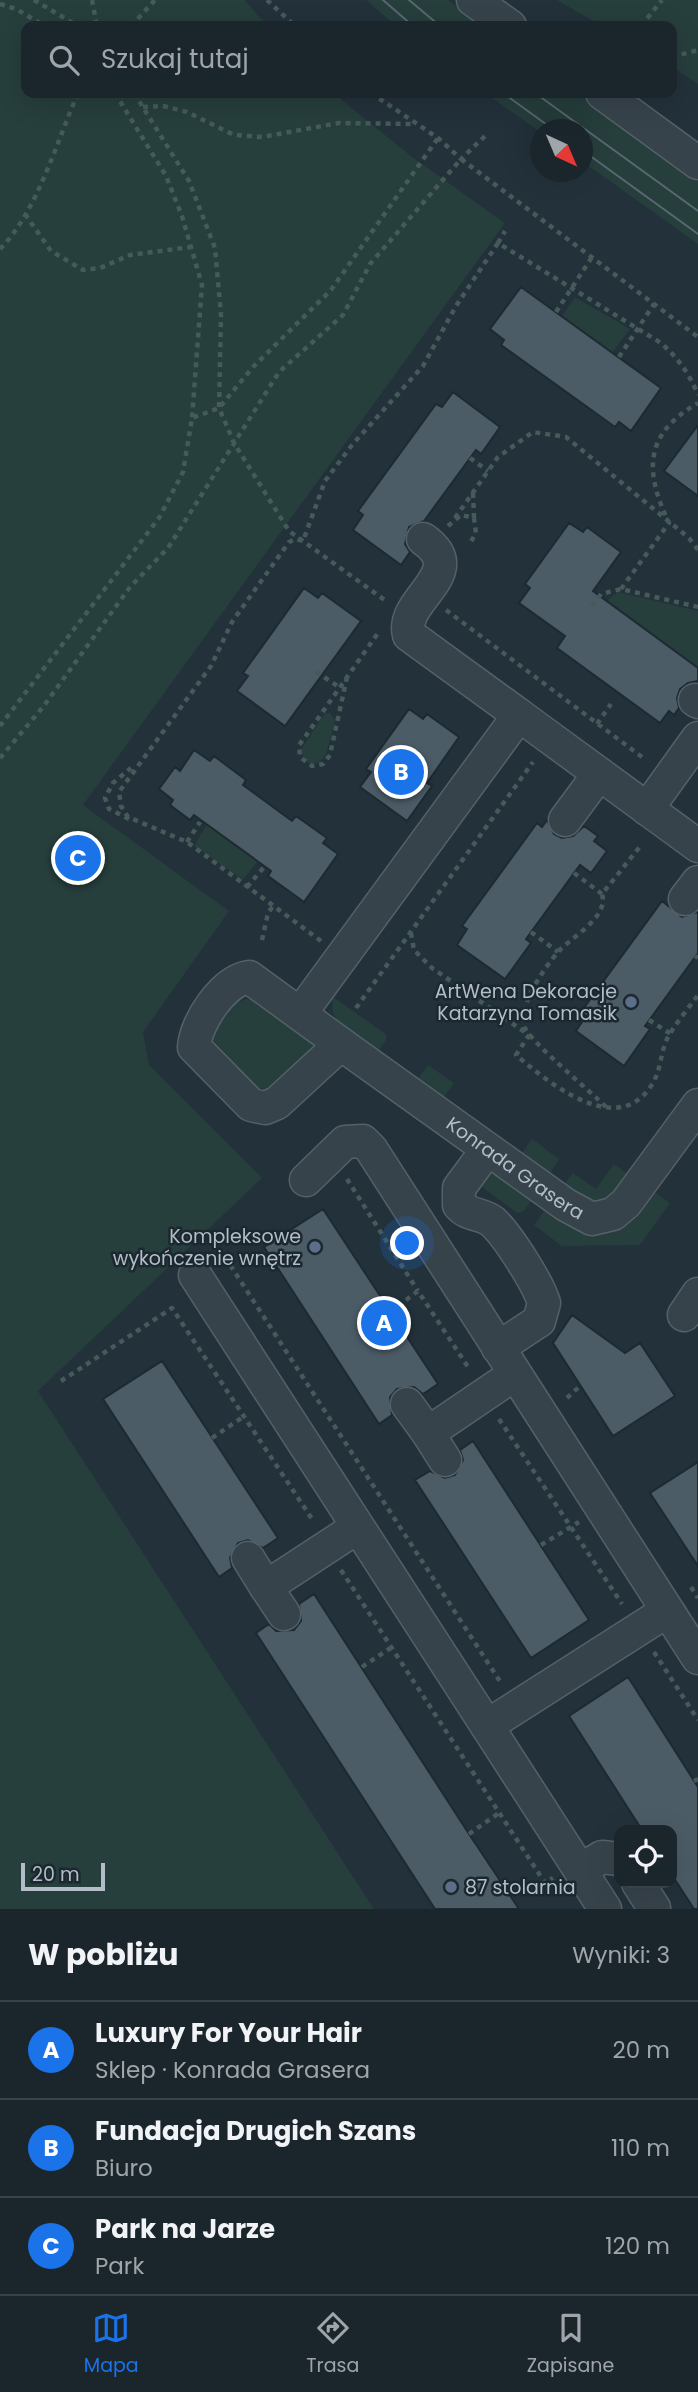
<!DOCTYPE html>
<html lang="pl">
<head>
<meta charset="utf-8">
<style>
	body { margin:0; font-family:Poppins,sans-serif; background:#232d34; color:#f1f3f6 }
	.controls { position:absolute; right:21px; bottom:21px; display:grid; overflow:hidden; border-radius:14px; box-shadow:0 7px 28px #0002 }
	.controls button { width:63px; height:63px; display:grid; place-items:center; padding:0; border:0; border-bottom:2px solid #384248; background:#1a252c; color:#f1f3f6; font:35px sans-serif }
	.compass { position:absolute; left:530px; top:119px; width:63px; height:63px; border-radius:50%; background:#1a252c; box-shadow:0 7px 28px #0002; rotate:136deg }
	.scale { position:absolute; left:21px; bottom:18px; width:84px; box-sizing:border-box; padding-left:7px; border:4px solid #b2bec7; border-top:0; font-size:19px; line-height:24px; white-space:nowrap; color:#b2bec7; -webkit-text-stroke:5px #1c2830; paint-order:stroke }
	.you { position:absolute; left:408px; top:1244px; width:24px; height:24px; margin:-18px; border:5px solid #fff; border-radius:50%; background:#1a73e8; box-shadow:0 0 0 10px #1a73e833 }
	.badge { display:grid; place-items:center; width:46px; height:46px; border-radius:50%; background:#1a73e8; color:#fff; font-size:23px; font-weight:700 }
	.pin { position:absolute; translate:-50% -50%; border:4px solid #fff; box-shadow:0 2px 7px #0006 }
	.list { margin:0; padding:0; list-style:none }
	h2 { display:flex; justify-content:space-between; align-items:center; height:91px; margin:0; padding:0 28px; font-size:30px }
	h2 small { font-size:23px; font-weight:400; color:#9fa5a9 }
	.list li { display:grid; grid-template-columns:46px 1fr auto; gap:21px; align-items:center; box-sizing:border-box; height:98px; padding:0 28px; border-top:2px solid #384248 }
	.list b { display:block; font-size:26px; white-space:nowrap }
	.list p { margin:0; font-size:23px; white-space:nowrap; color:#9fa5a9 }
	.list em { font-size:23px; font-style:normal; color:#9fa5a9 }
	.icon { flex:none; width:38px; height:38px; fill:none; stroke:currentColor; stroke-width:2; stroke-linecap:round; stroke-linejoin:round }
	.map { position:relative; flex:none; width:698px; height:1909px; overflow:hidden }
	.search { position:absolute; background:#1a252c; box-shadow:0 7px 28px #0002; left:21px; right:21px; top:21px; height:77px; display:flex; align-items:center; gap:18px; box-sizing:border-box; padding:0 24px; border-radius:14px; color:#9fa5a9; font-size:26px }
	.sheet { height:385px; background:#1a252c }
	nav { display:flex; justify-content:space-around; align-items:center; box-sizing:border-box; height:98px; border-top:2px solid #384248; background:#1a252c; font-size:19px; color:#9fa5a9 }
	nav a { display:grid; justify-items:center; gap:4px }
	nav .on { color:#1a73e8 }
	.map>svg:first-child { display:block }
</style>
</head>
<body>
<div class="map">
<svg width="698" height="1909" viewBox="0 0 698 1909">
	<rect width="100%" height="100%" fill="#23313b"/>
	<path fill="#263e3c" d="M0 0H245L267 26H26V93H333L411 156 505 223 83 805 229 911 143 1032 149 1065 262 1178 38 1391 374 1909H0Z
		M366 0H448L484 26H396Z
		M557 0H698V84L672 67V26H602Z
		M485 93H577L698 181V244L583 162 582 130H540V132Z
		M575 297 630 329 612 353 562 316Z
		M618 592 698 611V668L607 600Z
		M325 713H330L335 721 326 755 319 763H308L300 751Z
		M207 824 258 861 243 880 194 846Z
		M333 997 386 1034V1040L377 1053C358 1038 326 1024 333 997Z
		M247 999 258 1000 314 1043V1050C258 1104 265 1101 212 1045 211 1025 227 1003 247 999Z
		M428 1065 454 1083 442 1100 416 1082Z
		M532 1139 559 1159 548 1177 519 1157Z
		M614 1164 631 1176 617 1195 600 1206 562 1187 573 1173 596 1189Z
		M498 1174 533 1198 523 1212 517 1213 475 1182 486 1175Z
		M653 1191 670 1203 640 1245 562 1246 534 1225 546 1209 569 1226 585 1232Z"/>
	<path fill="#4c5c67" stroke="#1e2a32" stroke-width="2" d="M521 287 661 388 631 431 619 422 615 427 501 345 504 340 490 329Z
		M453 392 500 427 481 454 476 450 424 521 409 527 405 544 410 552 401 565 353 530 363 515 358 511 436 404 442 407Z
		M698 425V496L664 471Z
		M569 523 583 532 587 527 621 552 593 591 698 668V681L688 683 680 689 677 698 679 708 674 715 669 711 660 723 557 648 565 636 519 603 530 588 525 584Z
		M304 588 318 598 322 593 361 621 285 726 237 691 248 676 243 673Z
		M409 709 423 719 427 714 459 737 427 783 432 786 407 821 360 787 371 772 366 769Z
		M194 750 210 761 214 756 246 780 243 785 292 821 296 816 327 838 323 843 338 854 304 902 268 876 271 871 194 815 190 820 170 805 173 800 159 789 175 767 180 771Z
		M547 820 554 834 562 838 573 836 584 826 598 836 594 841 607 851 591 873 580 865 526 939 531 943 505 979 457 945 467 929 462 926 537 823 542 827Z
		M662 901 682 917 698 912V953L645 1026 650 1029 624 1066 576 1031 586 1016 581 1012Z
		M323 1209 438 1384 423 1394 414 1387 397 1389 390 1397 392 1415 379 1424 264 1247Z
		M572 1315 625 1353 640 1343 675 1396 613 1436 553 1343Z
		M162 1361 278 1538 263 1548 248 1540 238 1543 230 1558 232 1568 219 1577 103 1399Z
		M473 1441 589 1620 531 1658 415 1480 430 1471 445 1478 455 1475 463 1460 460 1450Z
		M698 1462V1566L650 1493Z
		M314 1594 469 1834 519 1909H435L256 1633 269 1624 276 1631 294 1630 301 1621 299 1604Z
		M628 1677 698 1787V1909H694L672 1875V1830H642L569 1716Z"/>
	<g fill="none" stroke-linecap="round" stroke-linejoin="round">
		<g stroke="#556169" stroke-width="35">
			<g id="minor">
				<path d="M473 0 510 26"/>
				<path d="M602 93 698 163"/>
				<path d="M423 539C472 573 399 599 409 635L519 715"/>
				<path d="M695 700 698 702"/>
				<path d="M647 809 698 738"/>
				<path d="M565 820 599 774"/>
				<path d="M685 899 698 882"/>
				<path d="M249 977 341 1044 277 1103 265 1108 251 1105 194 1047C196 1022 223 981 249 977Z"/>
				<path d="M300 1014 519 715 698 846"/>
				<path id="s1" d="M341 1044 566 1205 592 1219 613 1214 626 1203 698 1105"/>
				<path d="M487 1150 459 1188V1205C468 1216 482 1213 493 1222 508 1236 538 1283 544 1303L539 1321 498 1348"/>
				<path d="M306 1180 345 1142 363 1141 371 1149 698 1658"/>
				<path d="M195 1275 487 1726 667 1611"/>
				<path d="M684 1315 698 1294"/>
				<path d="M407 1404 428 1433"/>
				<path d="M445 1460 428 1433 515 1374"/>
				<path d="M248 1558 266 1587"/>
				<path d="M284 1614 266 1587 356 1528"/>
				<path d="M487 1726 605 1909"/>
				<path d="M581 1870 602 1857 619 1859"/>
				<path d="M638 1883 654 1908"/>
			</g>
		</g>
		<path stroke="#455a59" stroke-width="4.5" stroke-dasharray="5 5" stroke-linecap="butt" d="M34 0 78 26
			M92 0 97 26
			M267 0 295 26
			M0 4 16 9 45 26
			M131 26 155 0
			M641 26 662 0
			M672 57 698 50
			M115 93 166 176 182 216 202 285 192 418
			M134 93 189 181 215 248 221 315 219 408 234 443 289 531 386 601
			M371 93 438 138 461 159 486 135
			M143 107 163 106 187 112 234 135 262 137 339 123 414 124
			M25 214 51 251 83 270 100 268 130 255 191 247
			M498 243 505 231
			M0 249C37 212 57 141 78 93
			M556 312 592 257
			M619 357 654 304
			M470 458 488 471
			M473 493 474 518
			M455 518 498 457 533 432 566 437 689 538 698 550
			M448 526 461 515 474 518 476 533 469 545
			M621 589 669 523C644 471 644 434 698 403
			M592 606 601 594 621 589 698 607
			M446 610 646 760
			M316 672 339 687
			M347 677 330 755 323 764 312 766 300 757 299 745 305 737 378 633
			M597 724 611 704
			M0 726 159 518 183 472 192 418 219 408 253 367 331 290 438 138
			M0 758 43 707 130 587 168 548 279 372 343 315 370 264 461 159 698 337
			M129 819 109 809 105 798 113 783 131 768
			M187 842 200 822
			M574 873 602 894
			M247 887 265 866
			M531 932 558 952
			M411 933 414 950 432 968 529 1035 516 1055C548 1082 616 1139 651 1086 661 1072 660 1054 667 1039 675 1024 688 1009 698 995
			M262 940 268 913 273 906
			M321 941 187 842 128 817 121 806 119 792 211 666 232 622 289 542 296 539 303 541 325 481 352 445 423 366 456 306 498 243 661 343C678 358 689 373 698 395
			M695 956 698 958
			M356 1008 533 762
			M649 1020 671 1034
			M606 1107C589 1090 533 1044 525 1028 516 1008 545 967 558 952 571 937 609 918 602 894L642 844
			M347 1179 418 1291
			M225 1257 501 1683
			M390 1312 418 1291 468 1367
			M61 1381 172 1308 312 1519
			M567 1398 580 1386
			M499 1419 622 1604
			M212 1438 243 1417
			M541 1545 579 1522
			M341 1570 545 1883 553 1878
			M691 1587 698 1598
			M654 1652 698 1720
			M362 1667 392 1647
			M694 1781 698 1779
			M469 1834 499 1813"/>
		<use href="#minor" stroke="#37434b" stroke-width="32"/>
		<path stroke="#596772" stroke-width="2" d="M383 0 413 26
			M409 0 440 26
			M503 93 554 130
			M535 93 698 211
			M582 150 698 234"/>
	</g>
	<g fill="#5c6f8a" stroke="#1c2830" stroke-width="2.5">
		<circle cx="631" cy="1002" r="7"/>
		<circle cx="315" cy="1247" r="7"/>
		<circle cx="451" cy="1887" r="7"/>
	</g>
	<g text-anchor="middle" stroke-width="5" stroke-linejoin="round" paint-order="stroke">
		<g font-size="19" fill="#b2bec7" stroke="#1c2830" text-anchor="end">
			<text x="617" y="998">ArtWena Dekoracje<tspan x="617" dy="22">Katarzyna Tomasik</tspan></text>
			<text x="301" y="1243">Kompleksowe<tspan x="301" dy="22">wykończenie wnętrz</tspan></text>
			<text x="465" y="1894" text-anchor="start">87 stolarnia</text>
		</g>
		<g font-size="19" fill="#b2bec7" stroke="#1c2830">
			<text dy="7" stroke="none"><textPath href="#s1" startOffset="214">Konrada Grasera</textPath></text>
		</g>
	</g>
</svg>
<div class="controls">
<button><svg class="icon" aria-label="locate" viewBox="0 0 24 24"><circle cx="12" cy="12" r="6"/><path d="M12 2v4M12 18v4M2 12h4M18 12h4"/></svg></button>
</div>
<svg class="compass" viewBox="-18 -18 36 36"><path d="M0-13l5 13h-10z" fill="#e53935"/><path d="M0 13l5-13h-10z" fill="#9fa5a9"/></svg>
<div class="scale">20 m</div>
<div class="you"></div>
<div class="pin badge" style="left:384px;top:1323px">A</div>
<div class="pin badge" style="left:401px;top:772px">B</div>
<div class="pin badge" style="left:78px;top:858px">C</div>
<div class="search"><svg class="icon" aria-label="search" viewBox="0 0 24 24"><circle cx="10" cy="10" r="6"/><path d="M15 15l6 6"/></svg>Szukaj tutaj</div>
</div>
<section class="sheet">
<h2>W pobliżu<small>Wyniki: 3</small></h2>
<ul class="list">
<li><span class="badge">A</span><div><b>Luxury For Your Hair</b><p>Sklep · Konrada Grasera</p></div><em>20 m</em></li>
<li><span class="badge">B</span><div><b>Fundacja Drugich Szans</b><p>Biuro</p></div><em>110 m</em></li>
<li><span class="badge">C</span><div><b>Park na Jarze</b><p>Park</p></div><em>120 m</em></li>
</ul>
</section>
<nav>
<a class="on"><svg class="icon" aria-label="map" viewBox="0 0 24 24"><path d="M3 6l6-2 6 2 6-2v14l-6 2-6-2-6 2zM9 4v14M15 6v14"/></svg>Mapa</a>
<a><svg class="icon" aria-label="directions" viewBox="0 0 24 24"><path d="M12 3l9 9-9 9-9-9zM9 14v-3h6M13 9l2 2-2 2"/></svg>Trasa</a>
<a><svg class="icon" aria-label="saved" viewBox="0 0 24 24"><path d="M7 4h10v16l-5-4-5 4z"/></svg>Zapisane</a>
</nav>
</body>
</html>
